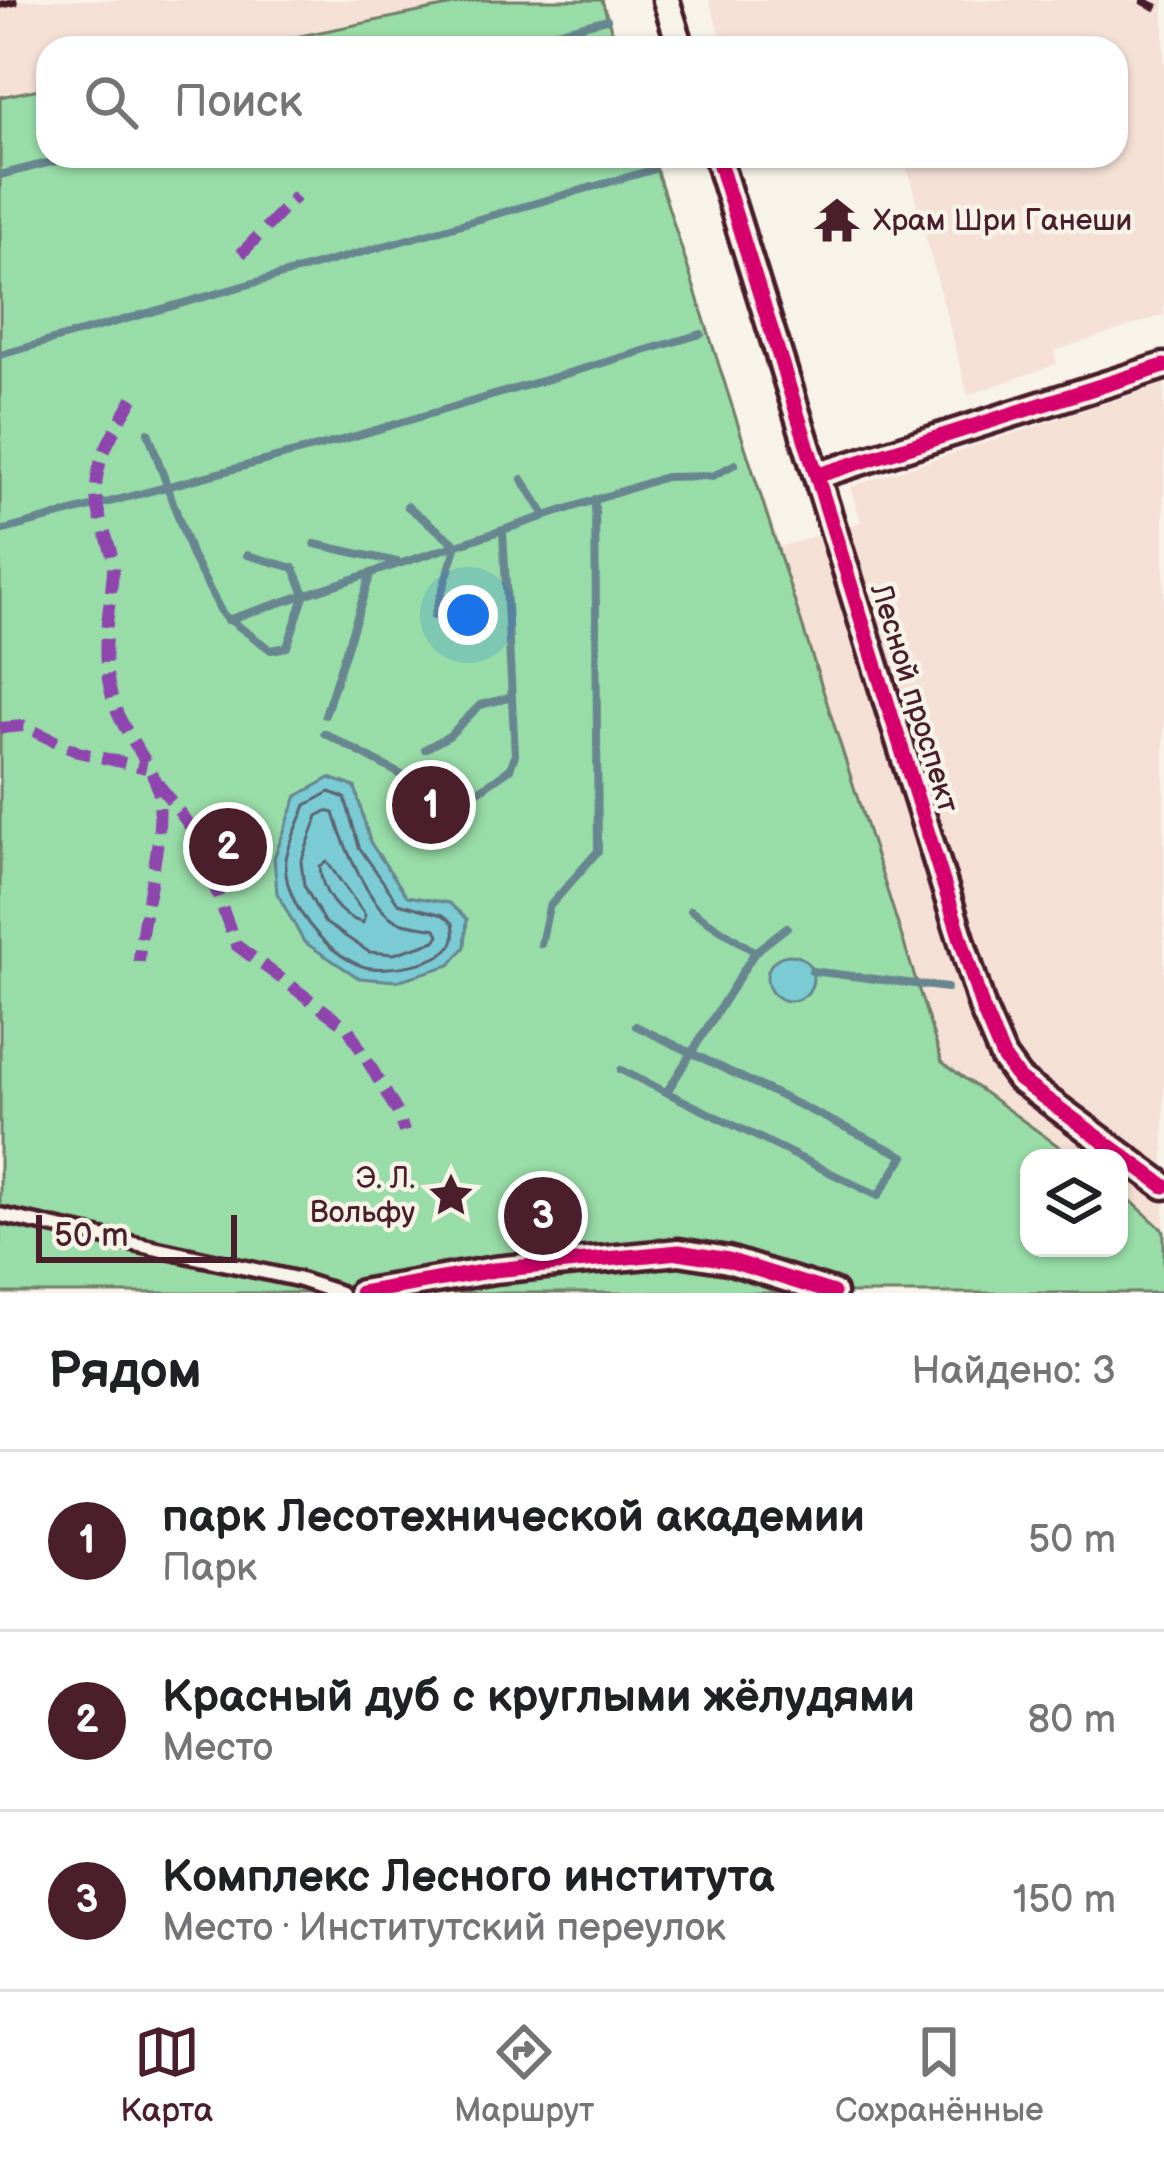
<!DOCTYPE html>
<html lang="ru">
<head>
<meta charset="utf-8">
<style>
	body { margin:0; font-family:"Balsamiq Sans",sans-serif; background:#f2f2f2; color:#202124 }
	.controls { position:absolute; right:36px; bottom:36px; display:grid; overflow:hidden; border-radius:24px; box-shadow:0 3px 9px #0004 }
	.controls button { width:108px; height:108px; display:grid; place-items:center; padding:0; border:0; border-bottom:3px solid #e0e0e0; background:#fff; color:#202124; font:60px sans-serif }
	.scale { position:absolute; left:36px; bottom:30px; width:201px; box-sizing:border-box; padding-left:12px; border:6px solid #4a1f2b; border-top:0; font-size:33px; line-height:42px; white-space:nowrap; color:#4a1f2b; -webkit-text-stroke:9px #f7f3e8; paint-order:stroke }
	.you { position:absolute; left:468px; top:615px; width:42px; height:42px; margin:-30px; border:9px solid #fff; border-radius:50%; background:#1a73e8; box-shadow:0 0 0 18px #1a73e833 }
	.badge { display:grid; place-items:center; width:78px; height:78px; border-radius:50%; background:#4a1f2b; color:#fff; font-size:39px; font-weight:700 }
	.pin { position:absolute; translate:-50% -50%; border:6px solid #fff; box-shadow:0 3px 12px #0006 }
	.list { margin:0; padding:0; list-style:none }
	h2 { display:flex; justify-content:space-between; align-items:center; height:156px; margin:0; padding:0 48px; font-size:51px }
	h2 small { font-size:39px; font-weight:400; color:#757577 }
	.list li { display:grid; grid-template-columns:78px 1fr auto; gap:36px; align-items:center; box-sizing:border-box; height:180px; padding:0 48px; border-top:3px solid #e0e0e0 }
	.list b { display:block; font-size:45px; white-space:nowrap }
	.list p { margin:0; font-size:39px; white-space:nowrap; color:#757577 }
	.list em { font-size:39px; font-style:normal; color:#757577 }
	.icon { flex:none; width:66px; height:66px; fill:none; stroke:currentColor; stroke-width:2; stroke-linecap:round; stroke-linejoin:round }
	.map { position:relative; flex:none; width:1164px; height:1293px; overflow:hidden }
	.search { position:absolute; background:#fff; box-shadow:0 3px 9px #0004; left:36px; right:36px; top:36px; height:132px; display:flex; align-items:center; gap:30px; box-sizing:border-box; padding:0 42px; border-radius:36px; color:#757577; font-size:45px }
	.sheet { height:696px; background:#fff }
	nav { display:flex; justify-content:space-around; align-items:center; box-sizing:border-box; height:168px; border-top:3px solid #e0e0e0; background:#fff; font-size:33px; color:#757577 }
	nav a { display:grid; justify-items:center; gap:6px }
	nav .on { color:#4a1f2b }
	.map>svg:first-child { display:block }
</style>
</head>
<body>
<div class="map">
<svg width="1164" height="1293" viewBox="0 0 1164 1293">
	<rect width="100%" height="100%" fill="#f7f3e8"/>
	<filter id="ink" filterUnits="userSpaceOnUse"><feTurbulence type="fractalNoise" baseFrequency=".00833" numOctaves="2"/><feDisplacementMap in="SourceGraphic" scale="24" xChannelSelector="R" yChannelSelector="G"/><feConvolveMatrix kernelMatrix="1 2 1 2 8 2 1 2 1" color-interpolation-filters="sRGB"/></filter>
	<g filter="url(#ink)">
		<path fill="#f5e0d6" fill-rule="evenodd" d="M0 0H602L617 48H48V156H652L780 547 861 522 850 487 1164 384V1293H0ZM1029 1158H1119V1248H1029Z
			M709 0H1164V315L1054 351 1057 364 968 395 904 156H1116V48H724Z"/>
		<path fill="#98dca7" stroke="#717e69" stroke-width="3" d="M478 0H602L617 48H241Z
			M48 87V156H652L942 1062 1075 1158H1029V1248H1119V1190L1164 1231V1293H0V97Z"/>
		<path fill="#7acbd4" stroke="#678690" stroke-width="3" d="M330 778 355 787 370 842 407 896 449 903 467 919 465 947 450 965 397 981 359 978 304 942 277 893 274 858 297 796Z
			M767 978a23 23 0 1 1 46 0a23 23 0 1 1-46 0Z"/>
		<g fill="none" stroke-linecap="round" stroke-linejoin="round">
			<path stroke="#5d646f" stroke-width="3" d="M330 792 345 798 359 847 398 903 443 915 453 923C454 928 455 938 453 942 444 964 386 972 365 967 327 956 280 900 286 859 289 842 300 822 306 805Z
				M326 811 334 813C342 841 369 909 397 921 409 926 424 926 436 929L439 935 435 941 394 954 369 952 324 922 304 885 301 862 318 816Z
				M327 862 365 915 363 923C338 916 321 892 320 866Z"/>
			<path stroke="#678690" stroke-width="8" d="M495 48 607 19
				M0 175 75 156
				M0 355 652 170
				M148 432 192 556 223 615 271 650 287 647 305 594 294 568 247 555
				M522 479 545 515
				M407 506 457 545 434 616
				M0 531 328 444 701 334
				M315 544 397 562
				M227 620 665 477 713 476 735 464
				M325 715 370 576
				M324 733 459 806
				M425 749 449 736 480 705 512 697
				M414 836 510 769 515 755 503 531
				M691 910 755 952
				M541 944 549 907 598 851 595 499
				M812 971 947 988
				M621 1070 878 1196 904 1156 636 1026
				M668 1090 755 952 787 927"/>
			<g stroke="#4a1f2b" stroke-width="21">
				<path id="service" d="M0 1215 297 1279 340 1293"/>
			</g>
			<g stroke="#4a1f2b" stroke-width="33">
				<path id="minor" d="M666 0 681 48
					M717 156 983 1010 1003 1057 1019 1079 1164 1186
					M819 475 1164 366
					M361 1293 494 1270 679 1252 728 1260 833 1293"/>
			</g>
			<use href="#service" stroke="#f7f3e8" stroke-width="12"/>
			<use href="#minor" stroke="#f7f3e8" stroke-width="24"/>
			<path stroke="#4a1f2b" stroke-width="8" stroke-dasharray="18 9" stroke-linecap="butt" d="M1141 0 1164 11
				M0 5 24 0"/>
			<path stroke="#8e44ad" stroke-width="12" stroke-dasharray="24 12" stroke-linecap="butt" d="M241 254 296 196
				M133 398C111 437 86 471 100 517 104 533 115 555 113 571 109 623 97 653 115 707 125 736 157 769 159 797 163 854 142 906 139 962
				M0 728 23 726 78 752 146 768
				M157 782 195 833 236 945 348 1028 399 1115 404 1132"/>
			<g stroke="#f7f3e8" stroke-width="22">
				<path id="cycleway" d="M717 156 983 1010 1003 1057 1019 1079 1164 1186
					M819 475 1164 366
					M361 1293 494 1270 679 1252 728 1260 833 1293"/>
			</g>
			<use href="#cycleway" stroke="#d6006c" stroke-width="15"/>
		</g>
	</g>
	<defs>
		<g id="temple-bare" transform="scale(3.6)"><path d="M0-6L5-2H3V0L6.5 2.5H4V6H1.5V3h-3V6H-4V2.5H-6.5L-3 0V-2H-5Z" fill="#4a1f2b" stroke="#f7f3e8" stroke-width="2.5" paint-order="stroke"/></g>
		<g id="sight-bare" transform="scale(3.6)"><path d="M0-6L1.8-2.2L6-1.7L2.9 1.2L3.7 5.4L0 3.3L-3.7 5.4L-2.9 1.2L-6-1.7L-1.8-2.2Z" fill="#4a1f2b" stroke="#f7f3e8" stroke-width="2.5" paint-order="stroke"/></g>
	</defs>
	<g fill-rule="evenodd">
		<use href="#temple-bare" x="837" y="220"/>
		<use href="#sight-bare" x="451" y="1195"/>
	</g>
	<g text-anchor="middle" stroke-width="9" stroke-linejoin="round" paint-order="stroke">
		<g font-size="30" fill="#4a1f2b" stroke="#f7f3e8" text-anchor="start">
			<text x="873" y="230">Храм Шри Ганеши</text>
			<text x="415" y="1188" text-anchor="end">Э. Л.<tspan x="415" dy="34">Вольфу</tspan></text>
		</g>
		<g font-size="30" fill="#4a1f2b" stroke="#f7f3e8">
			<text transform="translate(915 698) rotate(73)" y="10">Лесной проспект</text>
		</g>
	</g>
</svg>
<div class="controls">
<button><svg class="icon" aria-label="layers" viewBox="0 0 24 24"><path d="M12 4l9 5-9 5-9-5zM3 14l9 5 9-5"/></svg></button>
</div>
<div class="scale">50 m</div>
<div class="you"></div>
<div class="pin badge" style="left:431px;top:805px">1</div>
<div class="pin badge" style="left:228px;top:847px">2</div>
<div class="pin badge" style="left:543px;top:1216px">3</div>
<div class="search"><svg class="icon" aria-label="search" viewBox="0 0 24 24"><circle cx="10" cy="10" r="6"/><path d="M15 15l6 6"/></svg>Поиск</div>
</div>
<section class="sheet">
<h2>Рядом<small>Найдено: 3</small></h2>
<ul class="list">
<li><span class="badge">1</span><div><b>парк Лесотехнической академии</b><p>Парк</p></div><em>50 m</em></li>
<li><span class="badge">2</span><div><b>Красный дуб с круглыми жёлудями</b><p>Место</p></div><em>80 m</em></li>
<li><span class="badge">3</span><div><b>Комплекс Лесного института</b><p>Место · Институтский переулок</p></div><em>150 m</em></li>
</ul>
</section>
<nav>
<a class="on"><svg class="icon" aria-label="map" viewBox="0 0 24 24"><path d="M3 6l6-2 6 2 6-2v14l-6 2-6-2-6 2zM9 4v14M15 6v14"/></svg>Карта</a>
<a><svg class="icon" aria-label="directions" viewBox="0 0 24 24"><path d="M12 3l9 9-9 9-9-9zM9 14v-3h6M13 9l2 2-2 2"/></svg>Маршрут</a>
<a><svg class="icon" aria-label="saved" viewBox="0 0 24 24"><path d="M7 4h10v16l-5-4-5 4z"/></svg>Сохранённые</a>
</nav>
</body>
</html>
